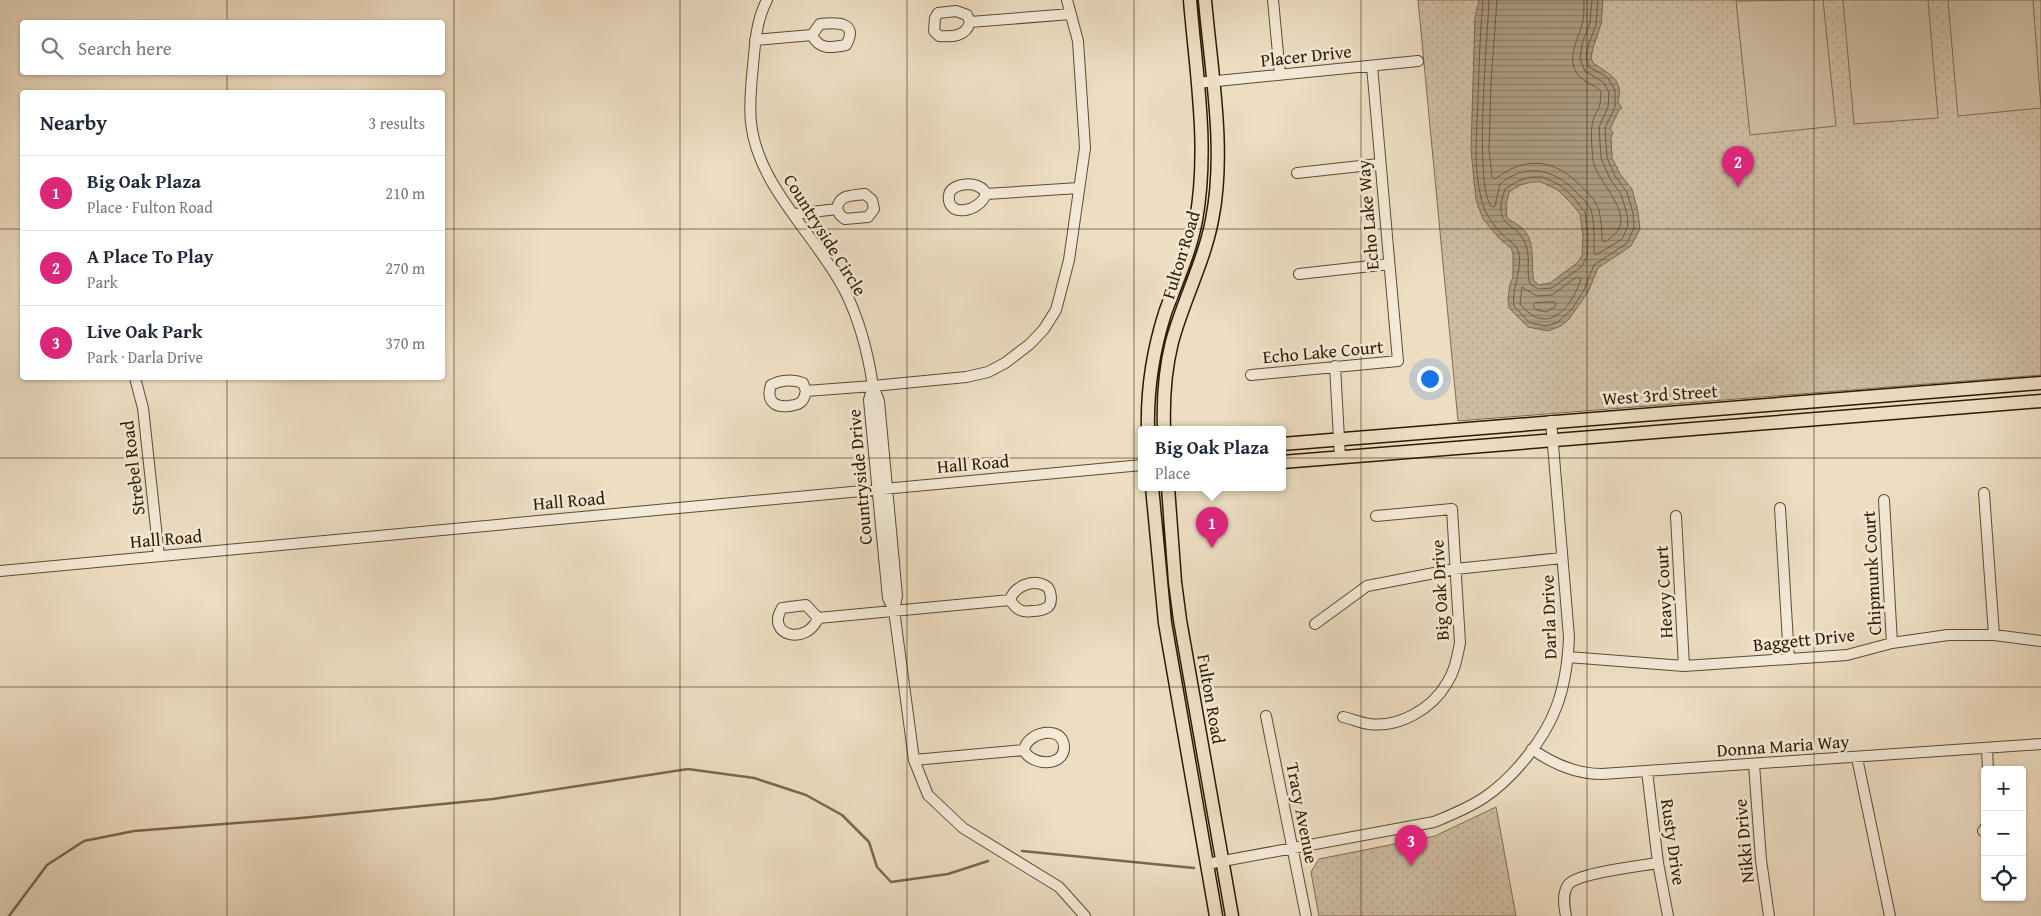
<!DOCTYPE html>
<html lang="en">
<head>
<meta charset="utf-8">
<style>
	body { margin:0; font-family:"Gentium Book Plus",serif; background:#f6f6f7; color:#1f2937 }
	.controls { position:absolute; right:15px; bottom:15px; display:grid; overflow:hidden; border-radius:5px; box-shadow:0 1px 4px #0004 }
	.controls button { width:45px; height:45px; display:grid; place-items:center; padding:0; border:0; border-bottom:1px solid #e0e1e3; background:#fff; color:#1f2937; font:25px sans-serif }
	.you { position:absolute; left:1429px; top:378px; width:18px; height:18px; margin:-12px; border:4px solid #fff; border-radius:50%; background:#1a73e8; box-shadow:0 0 0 8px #1a73e833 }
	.badge { display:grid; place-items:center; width:32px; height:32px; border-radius:50%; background:#db2777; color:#fff; font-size:16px; font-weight:700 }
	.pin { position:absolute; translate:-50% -41px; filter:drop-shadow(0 1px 2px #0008) }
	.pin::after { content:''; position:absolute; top:26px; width:18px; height:15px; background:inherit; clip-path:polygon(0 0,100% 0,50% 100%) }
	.popup { position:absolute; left:1138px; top:426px; width:148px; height:65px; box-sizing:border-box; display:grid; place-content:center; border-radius:5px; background:#fff; filter:drop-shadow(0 1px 4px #0005); font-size:16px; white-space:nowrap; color:#747a83 }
	.popup b { font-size:19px; color:#1f2937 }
	.popup::after { content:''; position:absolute; left:50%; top:100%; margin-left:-10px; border:10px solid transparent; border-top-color:#fff }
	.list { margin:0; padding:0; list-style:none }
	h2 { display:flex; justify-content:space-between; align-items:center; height:65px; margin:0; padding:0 20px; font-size:21px }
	h2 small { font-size:16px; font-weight:400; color:#747a83 }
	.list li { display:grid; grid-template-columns:32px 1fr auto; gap:15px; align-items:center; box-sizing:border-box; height:75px; padding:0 20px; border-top:1px solid #e0e1e3 }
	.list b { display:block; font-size:19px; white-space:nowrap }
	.list p { margin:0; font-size:16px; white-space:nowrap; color:#747a83 }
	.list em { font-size:16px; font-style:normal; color:#747a83 }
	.icon { flex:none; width:28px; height:28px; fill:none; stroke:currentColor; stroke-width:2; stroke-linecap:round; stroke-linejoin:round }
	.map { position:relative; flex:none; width:2041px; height:916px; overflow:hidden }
	.search { position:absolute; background:#fff; box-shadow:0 1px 4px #0004; left:20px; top:20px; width:425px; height:55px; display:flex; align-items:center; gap:12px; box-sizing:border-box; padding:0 18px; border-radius:5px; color:#747a83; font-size:19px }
	.panel { position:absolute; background:#fff; box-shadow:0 1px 4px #0004; left:20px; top:90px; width:425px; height:290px; border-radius:5px }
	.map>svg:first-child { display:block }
</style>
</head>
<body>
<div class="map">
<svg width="2041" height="916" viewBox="0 0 2041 916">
	<defs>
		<pattern id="park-dots" width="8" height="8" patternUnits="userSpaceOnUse" patternTransform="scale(1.25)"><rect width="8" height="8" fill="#cdbca1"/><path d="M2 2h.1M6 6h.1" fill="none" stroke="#b0a189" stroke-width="1.8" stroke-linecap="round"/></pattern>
		<pattern id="water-rules" width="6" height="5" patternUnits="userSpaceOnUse" patternTransform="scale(1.25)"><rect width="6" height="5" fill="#ac9b80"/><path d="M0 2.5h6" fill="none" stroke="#8c7e66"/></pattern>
	</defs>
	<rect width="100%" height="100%" fill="#edddc2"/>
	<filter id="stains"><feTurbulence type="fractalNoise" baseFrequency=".004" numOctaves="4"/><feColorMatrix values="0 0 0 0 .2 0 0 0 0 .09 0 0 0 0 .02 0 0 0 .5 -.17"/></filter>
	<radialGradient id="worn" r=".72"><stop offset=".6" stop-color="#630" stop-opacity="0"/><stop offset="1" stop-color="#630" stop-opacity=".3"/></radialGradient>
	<path fill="url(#park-dots)" stroke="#7e6b50" d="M1418 0H2041V375L1458 421Z
		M1496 807 1516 916H1319L1311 872 1319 859 1435 836Z"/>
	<path fill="#cdbca1" stroke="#7e6b50" d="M1823 0 1836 126 1750 135 1736 1Z
		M1843 0H1928L1938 118 1854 124Z
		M1948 0H2033L2041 108 1958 116Z"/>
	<path fill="url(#water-rules)" stroke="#7a674d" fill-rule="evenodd" d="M1479 0H1603L1601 24 1593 48 1591 57 1593 63C1610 75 1624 79 1618 102L1622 108 1619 110 1610 129 1613 132 1611 138 1612 158 1620 174 1632 189 1638 212 1640 229 1631 246 1598 268 1588 292 1569 319 1561 326 1548 331 1528 327 1509 308 1508 300 1510 284 1513 277V253L1511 248 1500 239 1483 219 1476 200 1471 150 1475 17ZM1532 182H1541L1558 190 1570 202 1580 214 1583 236 1582 256 1577 263 1550 283 1539 285 1534 281C1530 264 1537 240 1521 227 1517 224 1511 221 1507 218L1506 206 1509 192 1520 185Z"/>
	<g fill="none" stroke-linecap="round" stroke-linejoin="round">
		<path stroke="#6d5a40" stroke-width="1" d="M1483 0C1480 33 1479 66 1478 99 1477 132 1473 166 1481 198 1484 212 1492 224 1502 234 1509 241 1517 244 1519 254 1522 271 1511 290 1514 306L1530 323 1547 326 1558 322 1572 309 1584 290 1594 265 1627 243 1634 228 1633 213 1627 192 1615 176 1607 158 1605 128 1615 107V90L1607 77 1589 67C1582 52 1592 39 1596 24 1597 16 1597 8 1598 0
			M1489 0C1488 32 1473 189 1492 207L1495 206 1500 184C1526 162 1554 169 1576 192 1581 197 1589 204 1591 210 1595 224 1594 240 1594 253L1596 255 1622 239 1628 226 1627 214 1621 194 1610 179 1601 158 1599 127 1608 107 1609 92 1603 82 1585 71 1580 59 1582 44 1590 22 1592 0
			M1497 0 1491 82 1489 150 1492 177 1495 179C1526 155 1555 159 1582 187 1587 192 1593 198 1597 205 1601 214 1602 230 1602 240L1604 242C1646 220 1597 186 1593 160 1592 148 1590 132 1593 121 1594 116 1597 112 1599 107 1601 103 1600 97 1601 92 1596 85 1585 83 1579 76 1564 59 1580 37 1583 20 1584 13 1584 6 1584 0
			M1531 177H1543L1560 185 1574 198 1585 212 1588 236 1587 257 1581 267 1552 288 1538 289 1530 284C1526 272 1530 261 1527 249 1520 219 1490 232 1505 189L1518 181Z
			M1577 277 1581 279C1571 309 1547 337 1520 304L1522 287 1537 296 1552 295Z
			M1554 302 1556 306 1546 312 1537 310 1533 306 1535 303Z"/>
		<path stroke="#7a674d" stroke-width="2.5" d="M1022 851 1194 868
			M9 916 47 865 84 841 134 831 301 818 493 799 688 769 754 778 806 795 842 815 869 842 877 867 891 882 948 874 988 861"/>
		<g stroke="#5e4b30" stroke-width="12">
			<path id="minor" d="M767 0C756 21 755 44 753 66 751 85 749 105 751 123 758 187 817 236 845 291 860 321 868 353 873 386L966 377 988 372 1005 363 1030 344 1044 329 1056 310 1069 260 1085 148 1078 41 1067 0
				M1273 0 1280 75
				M970 22C966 37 952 37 939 36L934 31 935 18 938 13 956 11 967 15 970 22 1071 14
				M755 40 812 35C819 50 831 48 846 45 859 22 837 22 820 24L812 35
				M1197 83 1418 61
				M1297 173 1379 164
				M986 194C979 213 946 218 949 195 950 183 980 179 986 194L1079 188
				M795 214 837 209 840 215 845 219 868 217 874 209 872 200 865 194C852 196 839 194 837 209
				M1299 274 1389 264
				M1335 366 1340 457
				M1251 375 1398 361 1372 66
				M135 378 143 408 159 556
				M873 386 879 401 897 596 894 610 914 760 928 795 963 828 1059 887 1085 916
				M873 386 869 400 888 598 894 610
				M806 391C805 395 804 400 801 402 798 405 794 405 789 406 774 408 766 400 771 385 780 380 793 379 803 383L806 391 873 386
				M1984 493 1994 635
				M1884 500 1892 643
				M1780 508 1789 659
				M1676 516 1684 666
				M0 571 1142 465
				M818 618C807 646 765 636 782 608L806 605 818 618 1010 600C1016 609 1021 613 1032 611 1037 611 1044 610 1048 607 1053 602 1051 589 1046 586 1032 578 1014 587 1010 600
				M1315 624 1367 586 1455 569 1562 558
				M1568 657 1684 666 1847 655 1892 643 1948 635H1994L2041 641
				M1266 716 1306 916
				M1343 717C1352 719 1361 723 1369 724 1399 728 1432 709 1447 683 1455 671 1457 657 1460 643L1452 509 1376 516
				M1987 748 1988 770
				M1532 749C1553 764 1575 774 1602 774L2041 744
				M1857 758 1890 916
				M914 760 1024 750C1031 766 1065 768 1064 746 1062 724 1027 732 1024 750
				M1754 764 1761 860 1769 916
				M1647 771 1658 863 1668 916
				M1983 831 1985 828
				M1207 864 1434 822C1451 815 1469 808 1485 797 1513 778 1544 740 1556 708 1565 685 1568 662 1569 637L1551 421
				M1566 916C1564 906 1562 894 1568 885 1576 873 1641 866 1658 863"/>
		</g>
		<g stroke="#2e1a00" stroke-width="15">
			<path id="major" d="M1148 429C1147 390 1153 351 1165 313 1176 282 1190 253 1196 220 1209 147 1196 73 1190 0
				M1164 429C1163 400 1165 370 1172 342 1183 301 1204 262 1212 220 1226 151 1211 70 1205 0
				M1282 444 2041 383
				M1282 462 2041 401
				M1152 487 1165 623 1216 916
				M1168 487 1175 582 1180 620 1232 916"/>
		</g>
		<use href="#minor" stroke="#f3e9d7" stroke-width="10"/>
		<use href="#major" stroke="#edddc2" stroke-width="12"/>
	</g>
	<path fill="none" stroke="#2e1a00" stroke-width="1" stroke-opacity="0.55" d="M227 0V22M454 0V916M680 0V916M907 0V916M1134 0V916M1361 0V916M1587 0V916M1814 0V916M227 72V92M0 229H22M442 229H2041M227 378V916M0 458H2041M0 687H2041"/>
	<g text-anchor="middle" stroke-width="5" stroke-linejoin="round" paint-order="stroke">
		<g font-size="18" fill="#2e1a00" stroke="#f3e9d7">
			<text transform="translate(1306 56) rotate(-6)" y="6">Placer Drive</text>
			<text transform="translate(1368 215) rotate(-95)" y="6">Echo Lake Way</text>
			<text transform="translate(825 235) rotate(58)" y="6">Countryside Circle</text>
			<text transform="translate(1181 255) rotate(-73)" y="6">Fulton Road</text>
			<text transform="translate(1323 352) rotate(-5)" y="6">Echo Lake Court</text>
			<text transform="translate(1660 395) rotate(-4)" y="6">West 3rd Street</text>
			<text transform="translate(973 464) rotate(-5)" y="6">Hall Road</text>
			<text transform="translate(133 468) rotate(-97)" y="6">Strebel Road</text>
			<text transform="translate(860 477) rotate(-95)" y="6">Countryside Drive</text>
			<text transform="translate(569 501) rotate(-5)" y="6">Hall Road</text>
			<text transform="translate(166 539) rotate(-5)" y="6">Hall Road</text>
			<text transform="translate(1872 573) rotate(-93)" y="6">Chipmunk Court</text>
			<text transform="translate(1440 590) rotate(-93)" y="6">Big Oak Drive</text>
			<text transform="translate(1664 592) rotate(-93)" y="6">Heavy Court</text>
			<text transform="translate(1549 617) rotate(-92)" y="6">Darla Drive</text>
			<text transform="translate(1804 640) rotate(-6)" y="6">Baggett Drive</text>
			<text transform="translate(1211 699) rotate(80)" y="6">Fulton Road</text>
			<text transform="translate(1783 746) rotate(-4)" y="6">Donna Maria Way</text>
			<text transform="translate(1302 813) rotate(79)" y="6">Tracy Avenue</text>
			<text transform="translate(1744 841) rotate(-95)" y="6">Nikki Drive</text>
			<text transform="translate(1673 842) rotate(82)" y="6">Rusty Drive</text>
		</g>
	</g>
	<rect width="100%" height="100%" filter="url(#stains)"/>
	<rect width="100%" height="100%" fill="url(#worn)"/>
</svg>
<div class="controls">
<button>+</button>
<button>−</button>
<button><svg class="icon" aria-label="locate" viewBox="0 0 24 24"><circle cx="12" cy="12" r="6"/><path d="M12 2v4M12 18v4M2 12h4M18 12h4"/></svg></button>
</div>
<div class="you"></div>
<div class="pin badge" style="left:1212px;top:548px">1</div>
<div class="popup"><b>Big Oak Plaza</b>Place</div>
<div class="pin badge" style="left:1738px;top:187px">2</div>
<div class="pin badge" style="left:1411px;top:866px">3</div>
<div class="search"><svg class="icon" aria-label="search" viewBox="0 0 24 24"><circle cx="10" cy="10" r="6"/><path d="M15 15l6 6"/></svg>Search here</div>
<section class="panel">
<h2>Nearby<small>3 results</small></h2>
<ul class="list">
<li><span class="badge">1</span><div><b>Big Oak Plaza</b><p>Place · Fulton Road</p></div><em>210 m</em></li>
<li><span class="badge">2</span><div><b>A Place To Play</b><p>Park</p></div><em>270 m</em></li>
<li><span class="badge">3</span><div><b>Live Oak Park</b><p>Park · Darla Drive</p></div><em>370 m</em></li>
</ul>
</section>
</div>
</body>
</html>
